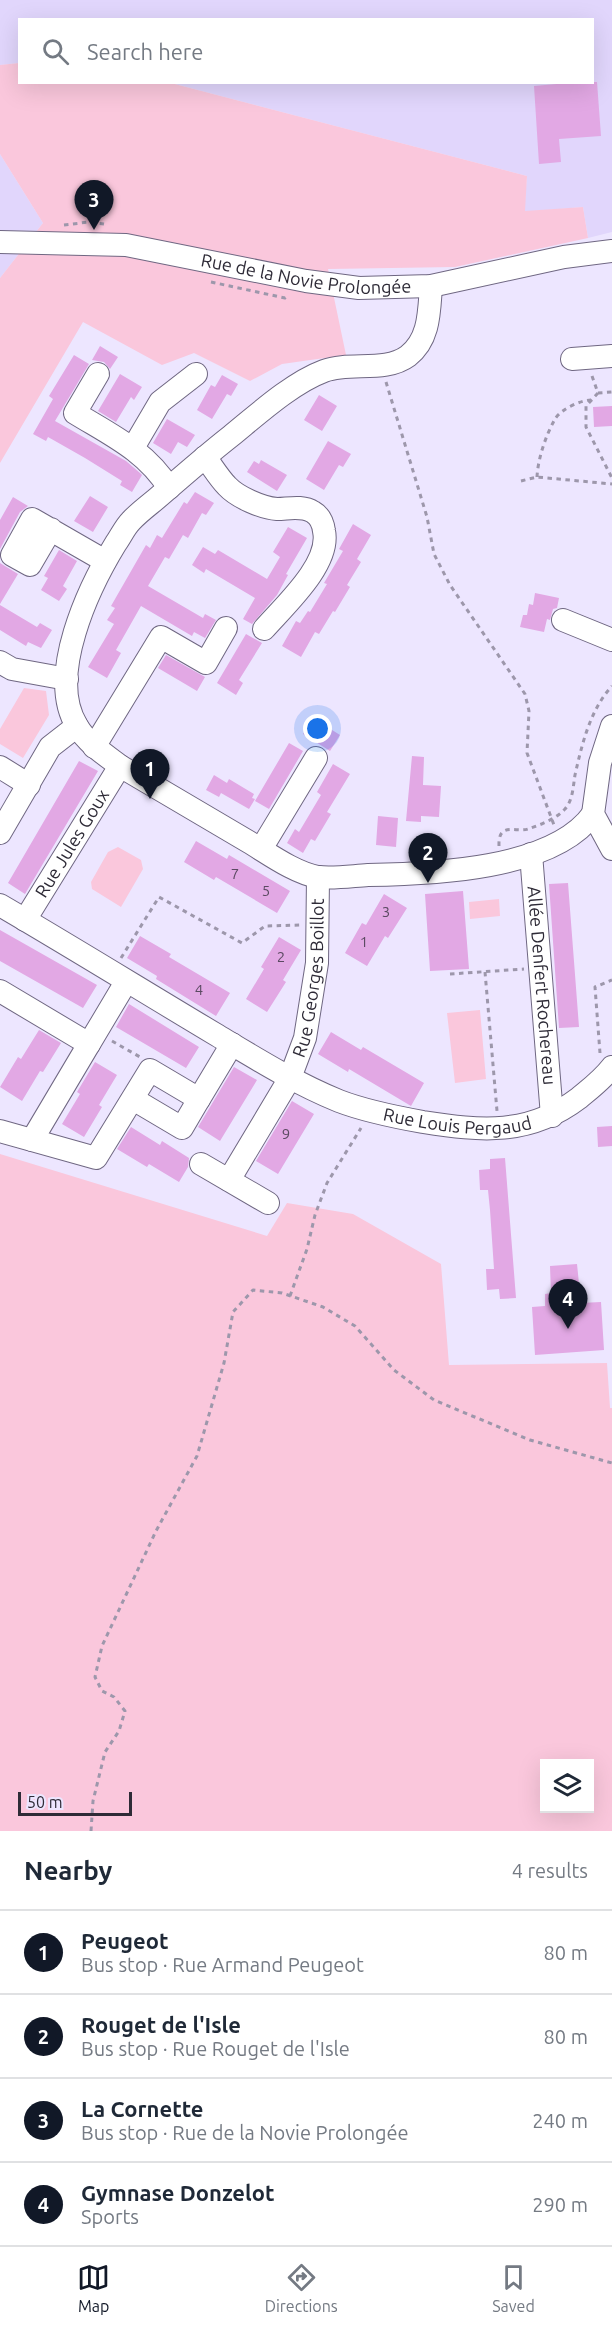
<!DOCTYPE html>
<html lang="en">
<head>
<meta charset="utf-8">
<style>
	body { margin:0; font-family:Ubuntu,sans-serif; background:#f6f6f7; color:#1f2937 }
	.controls { position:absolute; right:18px; bottom:18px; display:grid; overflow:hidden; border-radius:0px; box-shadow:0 6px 24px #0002 }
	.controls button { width:54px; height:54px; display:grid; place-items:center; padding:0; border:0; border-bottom:2px solid #e0e1e3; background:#fff; color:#1f2937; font:30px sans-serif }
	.scale { position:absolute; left:18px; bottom:15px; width:114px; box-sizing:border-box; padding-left:6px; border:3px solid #2e2b37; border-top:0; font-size:16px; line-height:21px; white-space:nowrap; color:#2e2b37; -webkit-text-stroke:4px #ede6ff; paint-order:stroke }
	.you { position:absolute; left:318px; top:729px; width:21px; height:21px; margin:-15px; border:4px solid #fff; border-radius:50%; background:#1a73e8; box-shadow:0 0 0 9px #1a73e833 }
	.badge { display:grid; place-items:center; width:39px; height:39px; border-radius:50%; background:#111827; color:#fff; font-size:20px; font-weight:700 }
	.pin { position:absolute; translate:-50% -50px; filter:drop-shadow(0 2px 3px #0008) }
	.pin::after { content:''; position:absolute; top:32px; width:21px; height:18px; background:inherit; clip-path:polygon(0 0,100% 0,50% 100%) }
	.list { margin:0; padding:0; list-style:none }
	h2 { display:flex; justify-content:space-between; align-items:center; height:78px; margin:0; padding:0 24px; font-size:26px }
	h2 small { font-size:20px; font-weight:400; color:#747a83 }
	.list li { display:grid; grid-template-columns:39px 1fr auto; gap:18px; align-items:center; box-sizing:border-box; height:84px; padding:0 24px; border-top:2px solid #e0e1e3 }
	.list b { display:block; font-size:22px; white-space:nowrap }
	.list p { margin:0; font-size:20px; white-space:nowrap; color:#747a83 }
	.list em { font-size:20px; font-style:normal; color:#747a83 }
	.icon { flex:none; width:33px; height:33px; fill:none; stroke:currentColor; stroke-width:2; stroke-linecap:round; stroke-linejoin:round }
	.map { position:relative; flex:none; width:612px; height:1831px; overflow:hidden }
	.search { position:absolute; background:#fff; box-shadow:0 6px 24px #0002; left:18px; right:18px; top:18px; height:66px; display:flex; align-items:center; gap:15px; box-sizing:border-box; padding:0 21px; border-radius:0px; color:#747a83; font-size:22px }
	.sheet { height:414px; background:#fff }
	nav { display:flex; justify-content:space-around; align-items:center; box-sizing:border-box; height:84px; border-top:2px solid #e0e1e3; background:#fff; font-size:16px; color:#747a83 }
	nav a { display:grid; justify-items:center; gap:3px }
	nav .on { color:#111827 }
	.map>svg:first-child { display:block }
</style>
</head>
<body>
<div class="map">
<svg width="612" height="1831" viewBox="0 0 612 1831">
	<rect width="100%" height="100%" fill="#ede6ff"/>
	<path fill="#e1d6fc" d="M0 0H612V232L588 238 583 207 524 212 527 176 171 83 592 82V20H20L19 63 0 65Z
		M0 154 43 223 0 278Z"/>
	<path fill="#fac7dc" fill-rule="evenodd" d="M19 63 20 82 171 83 527 176 525 211 583 207 588 238 455 267 328 269 346 355 282 364 250 381 194 353 162 365 83 322 0 463V278L43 223 0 154V65Z
		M24 688 46 691 49 715 23 758 0 744V729Z
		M118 847 141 860 143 869 121 907 92 889 91 882 108 852Z
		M499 899 500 916 470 919 469 902Z
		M480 1010 486 1079 455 1083 447 1013Z
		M0 1154 267 1236 287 1203 353 1214 441 1264 449 1365 607 1363 610 1408H612V1831H0ZM544 1764H590V1808H544Z"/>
	<path fill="#e2a8e4" d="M579 82H597L601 136 559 139 561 162 539 164 534 86Z
		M100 346 118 357 110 369 104 362 92 360Z
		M74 355 89 364 55 421 126 461 140 473 142 475 132 492 120 485 122 481 85 458 48 437 46 441 33 434 53 399 49 396Z
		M120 374 142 387 134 400 131 397 116 422 98 411Z
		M222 375 238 384 231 396 227 394 212 419 197 410 211 385 215 387Z
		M319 395 337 406 322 431 304 420Z
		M612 406V426L594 427 593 407Z
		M167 419 195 435 187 447 178 442 171 454 153 443Z
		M328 441 351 454 343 467 339 465 324 490 306 479Z
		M261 460 287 475 277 491 247 472 254 461 259 464Z
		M195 492 214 503 206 515 202 513 188 538 183 535 169 559 165 557 148 586 203 618 205 614 216 620 205 638 194 632 192 636 141 606 116 650 121 653 107 678 88 667 114 624 107 620 115 608 111 606 146 545 150 548 157 535 162 538 184 502 187 504Z
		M90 496 108 507 93 532 74 521Z
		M13 497 28 506 20 512 0 549V520Z
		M353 524 371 535 357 559 361 562 347 585 350 587 335 612 333 611 319 634 315 632 301 657 282 646 296 621 300 623 308 611 310 612 327 584 324 583 343 551 339 549Z
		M288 527 307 538 286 574 288 575 277 595 252 624 243 619 255 598 206 569 204 573 192 565 203 547 215 554 218 550 267 579 280 557 273 552Z
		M59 550 77 561 63 586 67 589 59 601 41 590 48 578 44 576Z
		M0 563 18 574 0 604Z
		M535 593 559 598 557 608 553 609 550 620 547 619 544 632 520 627 523 615H527L529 604 533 605Z
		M0 605 37 627 40 623 52 630 41 648 28 642 26 646 0 630Z
		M246 634 262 643 239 680 243 683 236 695 217 683Z
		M166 655 205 677 197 691 158 668Z
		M313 718 340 735 330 751 303 734Z
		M289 743 303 751 269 809 255 801Z
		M412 756 424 757 423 785 441 786 439 817 421 816V822L406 821Z
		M79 761 98 771 25 894 8 883Z
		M333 764 350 774 327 812 331 814 315 841 311 839 303 853 287 843 295 829 299 832 321 795 317 792Z
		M214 775 227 783 229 779 254 794 252 798 255 799 249 809 221 793 219 797 206 790Z
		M378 816 398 818 396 847 376 845Z
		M196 841 227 859 229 855 290 891 277 913 216 877 214 880 184 862Z
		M568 883 579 1027 559 1028 549 884Z
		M463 891 469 969 430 971 425 894Z
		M384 894 407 908 388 938 385 936 367 966 345 953 362 923 366 925Z
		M0 930 97 985 83 1008 0 961Z
		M140 936 171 954 169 957 230 993 216 1016 156 979 157 976 127 958Z
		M279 937 301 950 283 980 286 982 267 1012 246 999 264 969 261 967Z
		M129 1004 199 1047 186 1068 116 1027Z
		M39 1030 61 1043 43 1072 40 1071 22 1101 0 1087 18 1057 21 1059Z
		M331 1032 361 1050 363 1047 424 1083 411 1106 349 1069 348 1072 318 1054Z
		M95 1062 117 1075 99 1105 102 1107 84 1137 62 1124 80 1094 77 1092Z
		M234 1067 257 1080 220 1141 198 1127Z
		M292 1101 314 1114 278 1174 256 1161Z
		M612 1126V1146L598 1147 597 1127Z
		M131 1127 160 1145 162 1141 189 1158 188 1167 179 1182 149 1164 147 1167 117 1149Z
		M505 1158 516 1298 500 1299 499 1289 487 1290 486 1269H494L490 1210 488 1190H480L479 1170 490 1169V1159Z
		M577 1264 581 1303 601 1302 604 1350 535 1355 532 1307 545 1306V1294L551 1293 550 1266Z"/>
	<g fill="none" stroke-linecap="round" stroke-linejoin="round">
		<g stroke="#6f6782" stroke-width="24">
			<g id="minor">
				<path id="s1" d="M0 242 126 245 306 281 359 288 431 286 564 257 612 251"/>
				<path d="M431 286C429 311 430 339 408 356 385 373 350 361 324 371 292 383 258 414 231 436 208 454 185 474 162 494 152 503 140 511 131 521 125 527 121 536 116 543 89 587 46 676 77 726 87 743 104 754 120 766 163 791 206 817 249 842 269 854 295 873 318 877 333 879 352 876 368 875 431 874 553 870 593 814"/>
				<path d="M572 359 612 356"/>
				<path d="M98 374 75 413C111 435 146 451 169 488"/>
				<path d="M133 448 160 402 196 374"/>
				<path d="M205 457C212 466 219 478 227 486 237 497 262 508 277 509 288 509 302 505 313 512 320 516 323 523 324 531 331 564 284 606 264 629"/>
				<path d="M51 529 30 565 12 555 32 519 105 561"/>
				<path d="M563 620 612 640"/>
				<path d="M0 662 12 669 67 679"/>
				<path d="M612 726 600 763 593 814 612 849"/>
				<path d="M94 747 161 637 206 663 226 628"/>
				<path d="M0 767 29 785"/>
				<path d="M0 833 50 747 77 726"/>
				<path d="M261 849 316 758"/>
				<path id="s2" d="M531 854 552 1116"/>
				<path id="s3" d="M0 905C72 947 143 991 215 1034 255 1058 295 1083 339 1101 365 1111 395 1117 423 1122 481 1131 529 1136 579 1098 591 1088 602 1080 612 1067"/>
				<path id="s4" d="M25 920 120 766"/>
				<path d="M0 991 89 1044 126 982"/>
				<path d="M133 1099 182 1128 199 1099"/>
				<path d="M0 1131 96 1158 150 1070 199 1099 232 1044"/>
				<path d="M32 1140 89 1044"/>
				<path d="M201 1164 268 1203"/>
				<path id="s5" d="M229 1180 290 1078 305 1038 317 963 318 877"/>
			</g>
		</g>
		<path stroke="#9d97ab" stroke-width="3" stroke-dasharray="4.5 4.5" stroke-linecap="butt" d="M64 225 89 222 104 224
			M211 282 285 298 289 295
			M592 376 598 393 612 392
			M386 382 427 517 434 554 450 585 525 694 529 711 527 753 554 825
			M598 393 586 406V427L612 478
			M537 477C538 458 546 435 555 419 561 409 581 400 591 400
			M521 481 537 477 612 484
			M499 846C498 821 516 833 528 829 540 825 556 819 565 809 573 800 573 787 575 775 582 744 590 710 612 686
			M121 958 159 897 242 943 265 926 301 925
			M485 972 497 1111
			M450 974 524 969
			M112 1041 140 1057
			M600 1053 595 987 612 980
			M290 1296 307 1249 315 1215 327 1183 361 1128
			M91 1831 93 1801 105 1752 119 1731 125 1711 114 1697 102 1691 95 1677 102 1646 156 1531 197 1456 224 1363 233 1312 253 1290 282 1293 323 1307 355 1326 394 1370 434 1400 530 1440 612 1463"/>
		<use href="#minor" stroke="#fff" stroke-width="22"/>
	</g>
	<g text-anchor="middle" stroke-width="5" stroke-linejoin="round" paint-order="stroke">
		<g font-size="15" fill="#5b4a62">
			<text x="235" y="879">7</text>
			<text x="266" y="896">5</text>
			<text x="386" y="917">3</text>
			<text x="364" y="947">1</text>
			<text x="281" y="962">2</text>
			<text x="199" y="995">4</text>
			<text x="286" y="1139">9</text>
		</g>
		<g font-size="18" fill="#2e2b37" stroke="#ede6ff">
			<text dy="6" stroke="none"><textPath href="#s1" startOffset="309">Rue de la Novie Prolongée</textPath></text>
			<text dy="6" stroke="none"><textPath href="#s4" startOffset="90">Rue Jules Goux</textPath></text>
			<text dy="6" stroke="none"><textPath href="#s5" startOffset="222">Rue Georges Boillot</textPath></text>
			<text dy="6" stroke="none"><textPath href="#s2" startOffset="132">Allée Denfert Rochereau</textPath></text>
			<text dy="6" stroke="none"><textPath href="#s3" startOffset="513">Rue Louis Pergaud</textPath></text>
		</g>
	</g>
</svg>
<div class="controls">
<button><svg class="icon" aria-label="layers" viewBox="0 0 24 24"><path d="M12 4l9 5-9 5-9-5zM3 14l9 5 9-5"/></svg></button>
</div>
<div class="scale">50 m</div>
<div class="you"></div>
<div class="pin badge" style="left:150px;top:799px">1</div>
<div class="pin badge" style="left:428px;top:883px">2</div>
<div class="pin badge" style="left:94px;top:230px">3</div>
<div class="pin badge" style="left:568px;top:1329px">4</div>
<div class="search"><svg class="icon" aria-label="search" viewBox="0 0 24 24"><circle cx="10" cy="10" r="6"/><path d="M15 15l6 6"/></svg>Search here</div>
</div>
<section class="sheet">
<h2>Nearby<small>4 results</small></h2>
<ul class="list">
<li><span class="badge">1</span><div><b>Peugeot</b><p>Bus stop · Rue Armand Peugeot</p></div><em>80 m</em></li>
<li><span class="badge">2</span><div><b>Rouget de l'Isle</b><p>Bus stop · Rue Rouget de l'Isle</p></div><em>80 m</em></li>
<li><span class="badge">3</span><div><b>La Cornette</b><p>Bus stop · Rue de la Novie Prolongée</p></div><em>240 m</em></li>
<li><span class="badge">4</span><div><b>Gymnase Donzelot</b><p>Sports</p></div><em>290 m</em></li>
</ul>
</section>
<nav>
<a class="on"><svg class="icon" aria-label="map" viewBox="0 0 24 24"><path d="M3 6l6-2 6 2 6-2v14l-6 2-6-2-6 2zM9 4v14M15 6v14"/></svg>Map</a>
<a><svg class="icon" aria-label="directions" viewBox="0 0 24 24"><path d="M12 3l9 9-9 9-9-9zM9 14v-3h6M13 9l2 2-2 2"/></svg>Directions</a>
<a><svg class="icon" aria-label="saved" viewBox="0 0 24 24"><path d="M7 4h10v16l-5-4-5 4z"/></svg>Saved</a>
</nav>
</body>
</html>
